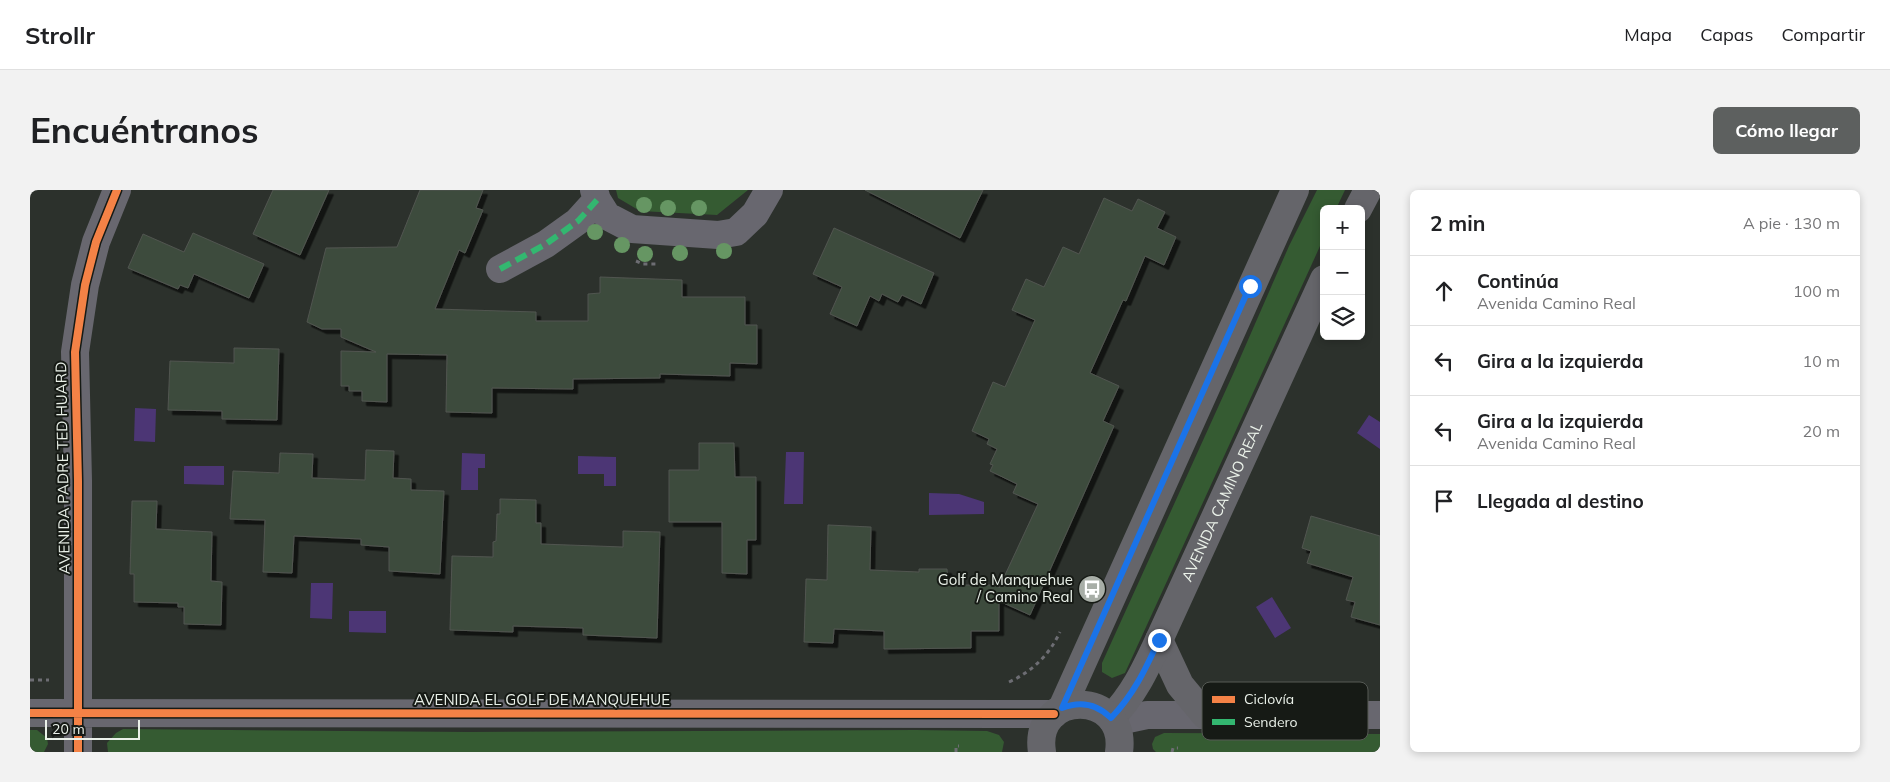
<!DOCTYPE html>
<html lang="es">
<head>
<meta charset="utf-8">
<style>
	body { margin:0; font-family:Mulish,sans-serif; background:#f2f2f2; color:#202124 }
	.controls { position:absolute; right:15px; top:15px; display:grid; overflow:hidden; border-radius:8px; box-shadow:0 2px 8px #0003 }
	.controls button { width:45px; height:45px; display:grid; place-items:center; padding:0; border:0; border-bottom:1px solid #e0e0e0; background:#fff; color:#202124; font:25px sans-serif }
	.scale { position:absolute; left:15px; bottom:12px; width:95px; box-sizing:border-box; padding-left:5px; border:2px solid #eaf1e9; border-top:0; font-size:14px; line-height:18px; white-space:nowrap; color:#eaf1e9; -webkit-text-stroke:4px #161a15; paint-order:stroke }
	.stop { position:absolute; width:15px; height:15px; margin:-11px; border:4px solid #1a73e8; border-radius:50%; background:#fff }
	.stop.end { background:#1a73e8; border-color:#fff; box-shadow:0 1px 5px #0008 }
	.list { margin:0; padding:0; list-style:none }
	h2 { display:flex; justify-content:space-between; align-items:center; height:65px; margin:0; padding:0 20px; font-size:21px }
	h2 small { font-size:16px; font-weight:400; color:#757577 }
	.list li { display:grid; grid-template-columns:32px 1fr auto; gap:15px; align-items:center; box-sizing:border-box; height:70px; padding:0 20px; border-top:1px solid #e0e0e0 }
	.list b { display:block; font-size:19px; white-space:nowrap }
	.list p { margin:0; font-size:16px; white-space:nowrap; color:#757577 }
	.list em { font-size:16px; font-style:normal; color:#757577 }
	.icon { flex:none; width:28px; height:28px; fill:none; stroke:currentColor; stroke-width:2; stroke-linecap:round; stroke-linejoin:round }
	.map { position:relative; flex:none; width:1350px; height:562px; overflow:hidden; border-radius:8px }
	header { display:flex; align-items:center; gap:30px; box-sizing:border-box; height:70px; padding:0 25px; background:#fff; border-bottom:1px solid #e0e0e0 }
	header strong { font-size:24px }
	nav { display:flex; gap:28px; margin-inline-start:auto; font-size:18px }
	.intro { display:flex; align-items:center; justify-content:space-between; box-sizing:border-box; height:120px; padding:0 30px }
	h1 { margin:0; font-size:35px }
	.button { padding:12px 22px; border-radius:8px; background:#5d605f; color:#fff; font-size:18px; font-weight:700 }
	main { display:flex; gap:30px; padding:0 30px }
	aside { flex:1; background:#fff; border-radius:8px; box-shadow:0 2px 8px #0003 }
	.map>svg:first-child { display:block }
</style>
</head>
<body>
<header>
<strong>Strollr</strong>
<nav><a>Mapa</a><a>Capas</a><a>Compartir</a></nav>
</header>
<div class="intro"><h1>Encuéntranos</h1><a class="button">Cómo llegar</a></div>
<main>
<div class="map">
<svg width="1350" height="562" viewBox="0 0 1350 562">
	<defs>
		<filter id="shadow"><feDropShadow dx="4.5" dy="4.5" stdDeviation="0" flood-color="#0009"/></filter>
	</defs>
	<rect width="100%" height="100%" fill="#2c312c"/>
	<path fill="#355b32" d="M586 0H718L687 25 610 21 588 8Z
		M1287 0H1315L1306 19H1294V47L1286 65 1095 483 1082 488 1072 482V473L1204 182 1259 56Z
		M93 539 439 542 885 540 957 541 969 545 974 552 972 562H78L77 553 86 543Z
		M0 540H7L17 548 18 554 14 562H0Z
		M1134 543 1350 544V562H1126L1123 559 1122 554 1125 547Z"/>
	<path fill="#4c3675" d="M105 218 126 219 125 252 104 251Z
		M1339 225 1350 232V259L1327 243Z
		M756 262H774L773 314H754Z
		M432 263 455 264V278H448V300H431Z
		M548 266 586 267V296H574V284H548Z
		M154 276H194V295L154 294Z
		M899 303 929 304 954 312V324L899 325Z
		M281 393H303L302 429 280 428Z
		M1242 407 1261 438 1245 448 1226 417Z
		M319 421H356V443L319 442Z"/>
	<path fill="#3e4c3e" stroke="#515550" filter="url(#shadow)" d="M243 0H299L270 65 223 44Z
		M390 0H453L446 18 453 20 435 63 429 60 405 119 506 122V131H558V104L570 103V87L652 90V107H715V135H727V174L700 173V186L630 184V188L543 189V199L462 198V223L416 222 417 165 357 164V212L332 211V201H319V196H311V161L346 162 311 147V139H292L277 132 296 58 367 57Z
		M835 0H953L930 48Z
		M1074 8 1102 21 1108 9 1135 22 1127 38 1146 47 1134 75 1115 66 1096 111 1093 110 1060 183 1089 196 1073 231 1084 236 1000 425 969 411V441H941V458L854 459V441L804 439 803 453 774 452 776 389 797 390 798 335 841 337 840 380 889 382V379H917L918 395H969V398L1008 314 983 303 987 294 960 281 963 275 960 274 967 259 957 254 959 249 942 241 963 192 975 197 1005 130 982 120 996 89 1014 97 1033 57 1049 64Z
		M804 38 904 83 891 114 872 105 868 112 852 104 849 111 840 106 827 136 800 124 812 97 783 84Z
		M163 43 234 74 219 108 164 84 158 98 150 95 148 99 98 78 113 44 154 62Z
		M204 158 249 159 247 230 192 229V221L138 220 140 171 204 173Z
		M669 253H704L705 287H726V350H717V384L692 383V332H639V280H669Z
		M336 260 364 261 363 288 381 289V300L414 301 410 384 359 381V357L331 355V349L264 346 262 383 233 382 235 330 200 329 203 281 249 283 250 263 283 264 282 288 335 290Z
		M470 309 506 310V333H511V354L593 357V341L630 342 627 448 553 445V438L483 436V442L420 440 422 366 463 367V352L466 351 467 324H470Z
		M102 311H127L126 339 182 342 181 391 192 392 191 435 154 434V417H148V413L104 412V384H100Z
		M1281 326 1350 346V435L1321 427 1325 412 1316 410 1323 387 1277 373 1281 361 1272 358Z"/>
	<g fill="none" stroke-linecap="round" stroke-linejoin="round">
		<path stroke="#6d6d73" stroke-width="3" stroke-dasharray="4 4" stroke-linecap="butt" d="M606 71 613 74H629
			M0 490H19
			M979 492C1003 481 1019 465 1030 442
			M926 562V556H929
			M1142 562 1143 558H1148"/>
		<path stroke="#68676f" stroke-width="28" d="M564 0 567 10 577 26 602 39 688 45 706 42 725 24 739 0
			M470 79 516 54 548 31 567 10
			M0 523 1024 524
			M1084 532 1117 525H1350
			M48 562V291L45 162 55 95 66 52 87 0"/>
		<g stroke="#65656a" stroke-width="28">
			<path d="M1328 19 1338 0"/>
			<path d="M1129 450 1150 495 1175 525"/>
			<path d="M1032 518 1265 0"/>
			<path id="s1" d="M1081 528C1104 504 1115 480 1129 450L1294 89"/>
			<path d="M1012 562C1002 499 1098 499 1089 562"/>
		</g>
		<path stroke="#33b770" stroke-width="6" stroke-dasharray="12 6" stroke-linecap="butt" d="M470 79 516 54 548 31 567 10"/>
		<g stroke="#161a15" stroke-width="11">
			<path id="cycleway" d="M0 523 1024 524
				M48 562V291L45 162 55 95 66 52 87 0"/>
		</g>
		<use href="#cycleway" stroke="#f48246" stroke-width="8"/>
	</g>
	<g fill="#669663">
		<circle cx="614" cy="15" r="8"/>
		<circle cx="638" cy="18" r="8"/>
		<circle cx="669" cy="18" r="8"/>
		<circle cx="565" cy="42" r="8"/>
		<circle cx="592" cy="55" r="8"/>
		<circle cx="694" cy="61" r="8"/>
		<circle cx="650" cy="63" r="8"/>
		<circle cx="615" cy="64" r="8"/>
	</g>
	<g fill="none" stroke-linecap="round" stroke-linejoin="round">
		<path stroke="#1a73e8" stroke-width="6" d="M1129 450C1115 480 1104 504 1081 528 1067 514 1050 511 1032 518L1220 96"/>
	</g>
	<defs>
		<g id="bus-disc" transform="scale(1.4375)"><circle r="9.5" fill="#a8aea7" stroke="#161a15"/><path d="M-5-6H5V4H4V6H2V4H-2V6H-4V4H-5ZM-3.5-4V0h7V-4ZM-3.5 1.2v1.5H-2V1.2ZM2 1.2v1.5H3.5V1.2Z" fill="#fff"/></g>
	</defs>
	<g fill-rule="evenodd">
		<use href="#bus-disc" x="1062" y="399"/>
	</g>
	<g text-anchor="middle" stroke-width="4" stroke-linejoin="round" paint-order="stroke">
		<g font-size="15" fill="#eaf1e9" stroke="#161a15">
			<text transform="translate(33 278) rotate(-91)" y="5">AVENIDA PADRE TED HUARD</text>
			<text dy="5" stroke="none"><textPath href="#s1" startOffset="244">AVENIDA CAMINO REAL</textPath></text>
			<text x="512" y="515">AVENIDA EL GOLF DE MANQUEHUE</text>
		</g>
		<g font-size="15" fill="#eaf1e9" stroke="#161a15" text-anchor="end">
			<text x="1043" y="395">Golf de Manquehue<tspan x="1043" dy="17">/ Camino Real</tspan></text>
		</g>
	</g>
	<rect x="1172" y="492" width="166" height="58" rx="8" fill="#161a15" stroke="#565a55" stroke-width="1"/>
	<rect x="1182" y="506" width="23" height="7" fill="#f48246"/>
	<rect x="1182" y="529" width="23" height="6" fill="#33b770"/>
	<g font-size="14" fill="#eaf1e9">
		<text x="1214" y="514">Ciclovía</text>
		<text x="1214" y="537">Sendero</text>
	</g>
</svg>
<div class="controls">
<button>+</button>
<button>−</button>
<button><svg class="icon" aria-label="layers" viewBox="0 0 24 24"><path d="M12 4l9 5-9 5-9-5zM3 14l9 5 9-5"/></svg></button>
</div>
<div class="scale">20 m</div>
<div class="stop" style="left:1220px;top:96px"></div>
<div class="stop end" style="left:1129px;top:450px"></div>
</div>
<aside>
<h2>2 min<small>A pie · 130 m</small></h2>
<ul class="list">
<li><svg class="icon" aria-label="ahead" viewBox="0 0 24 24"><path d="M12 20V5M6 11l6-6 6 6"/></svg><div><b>Continúa</b><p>Avenida Camino Real</p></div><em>100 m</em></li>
<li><svg class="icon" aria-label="left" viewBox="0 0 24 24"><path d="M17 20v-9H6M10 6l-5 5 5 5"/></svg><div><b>Gira a la izquierda</b></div><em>10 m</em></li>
<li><svg class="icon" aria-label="left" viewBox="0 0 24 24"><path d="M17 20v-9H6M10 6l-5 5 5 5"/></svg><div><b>Gira a la izquierda</b><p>Avenida Camino Real</p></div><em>20 m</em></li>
<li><svg class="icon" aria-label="arrive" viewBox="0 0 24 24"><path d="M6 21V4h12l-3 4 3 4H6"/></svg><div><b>Llegada al destino</b></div></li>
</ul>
</aside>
</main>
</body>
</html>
